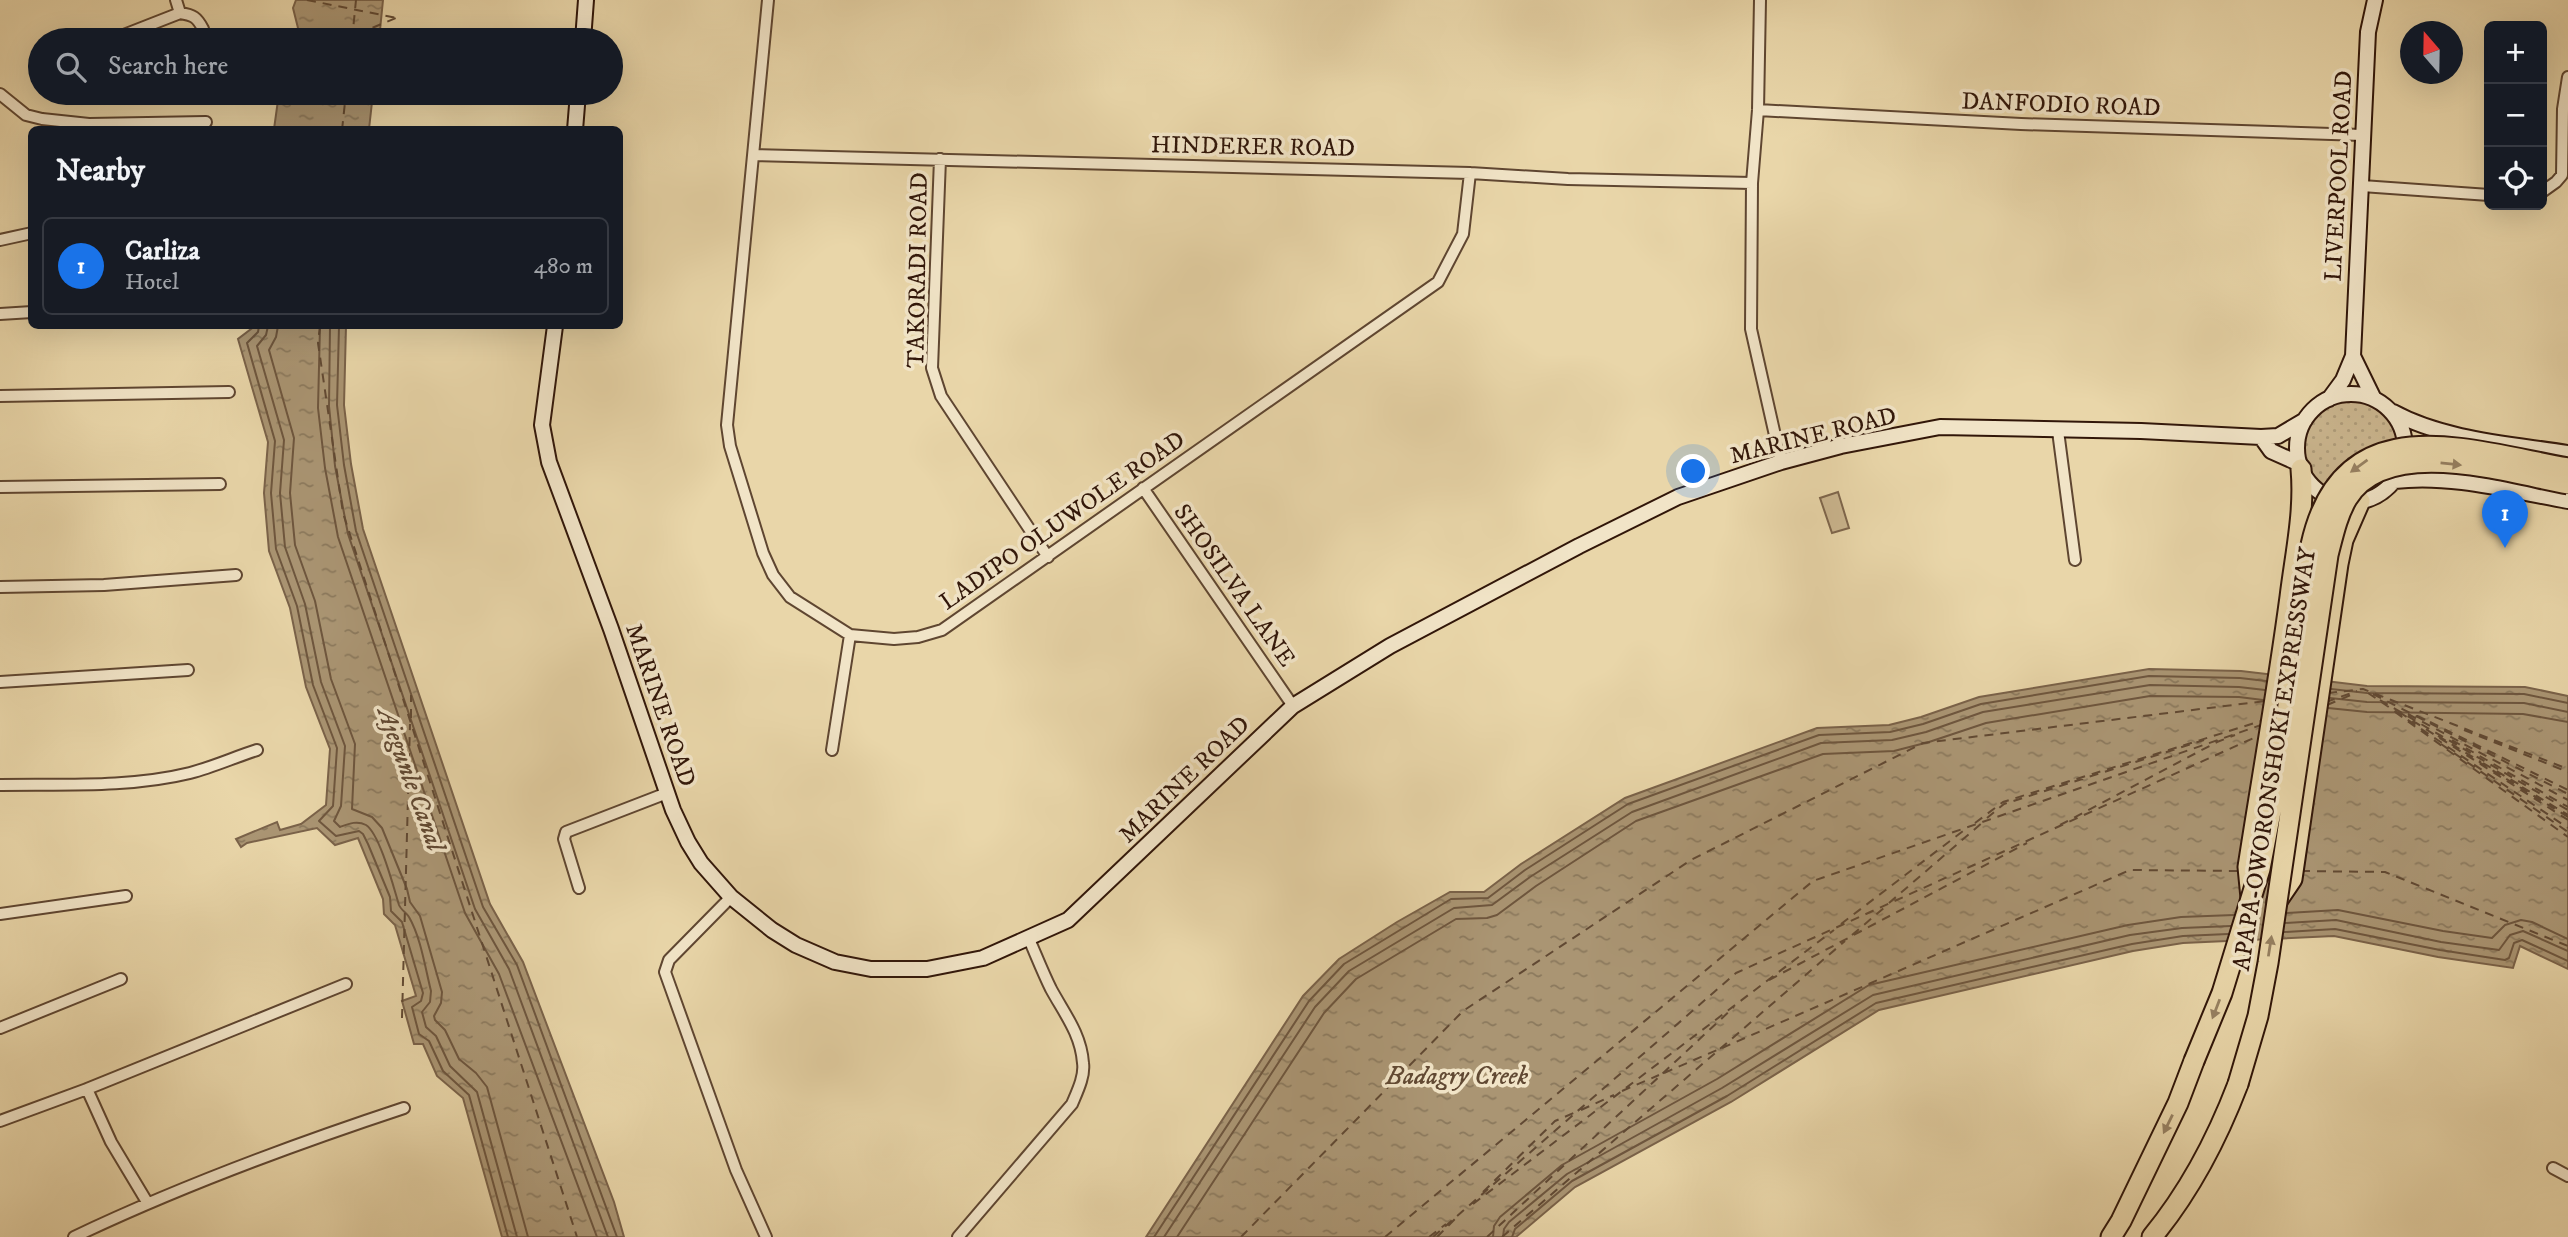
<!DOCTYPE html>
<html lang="en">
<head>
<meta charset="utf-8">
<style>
	body { margin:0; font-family:"IM FELL DW Pica",serif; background:#242831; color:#f1f3f6 }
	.controls { position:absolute; right:21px; top:21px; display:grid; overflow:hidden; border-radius:10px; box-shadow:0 7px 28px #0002 }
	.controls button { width:63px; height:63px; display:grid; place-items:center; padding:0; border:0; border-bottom:2px solid #363941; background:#171b24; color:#f1f3f6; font:35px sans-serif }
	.compass { position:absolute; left:2400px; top:21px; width:63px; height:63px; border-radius:50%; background:#171b24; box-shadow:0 7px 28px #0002; rotate:340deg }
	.you { position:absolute; left:1694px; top:472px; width:24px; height:24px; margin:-18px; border:5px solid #fff; border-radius:50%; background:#1a73e8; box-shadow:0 0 0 10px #1a73e833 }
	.badge { display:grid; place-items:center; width:46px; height:46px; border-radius:50%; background:#1a73e8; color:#fff; font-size:23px; font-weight:700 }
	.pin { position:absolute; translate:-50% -58px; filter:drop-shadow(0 2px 4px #0008) }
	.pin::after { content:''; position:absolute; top:37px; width:24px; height:21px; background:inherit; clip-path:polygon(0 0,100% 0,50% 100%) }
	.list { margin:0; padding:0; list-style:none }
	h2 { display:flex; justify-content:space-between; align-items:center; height:91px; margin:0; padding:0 28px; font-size:30px }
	h2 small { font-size:23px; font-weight:400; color:#9ea1a6 }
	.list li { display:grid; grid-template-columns:46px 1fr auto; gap:21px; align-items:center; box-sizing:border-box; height:98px; margin:0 14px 14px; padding:0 14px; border:2px solid #363941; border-radius:10px }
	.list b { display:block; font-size:26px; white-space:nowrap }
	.list p { margin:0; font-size:23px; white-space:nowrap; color:#9ea1a6 }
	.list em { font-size:23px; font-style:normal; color:#9ea1a6 }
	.icon { flex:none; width:38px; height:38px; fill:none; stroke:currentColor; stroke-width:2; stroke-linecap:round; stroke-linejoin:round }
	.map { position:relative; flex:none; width:2568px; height:1237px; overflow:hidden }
	.search { position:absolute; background:#171b24; box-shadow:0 7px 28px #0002; left:28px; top:28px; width:595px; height:77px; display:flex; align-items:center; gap:18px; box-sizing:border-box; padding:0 24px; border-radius:38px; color:#9ea1a6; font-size:26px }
	.panel { position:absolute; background:#171b24; box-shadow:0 7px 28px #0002; left:28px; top:126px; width:595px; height:203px; border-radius:10px }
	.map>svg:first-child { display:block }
</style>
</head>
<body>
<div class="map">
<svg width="2568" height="1237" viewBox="0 0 2568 1237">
	<defs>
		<pattern id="grass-dots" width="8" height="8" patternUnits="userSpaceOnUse" patternTransform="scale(1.75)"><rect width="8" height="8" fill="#cab58e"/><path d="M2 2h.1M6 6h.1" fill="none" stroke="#ae9b79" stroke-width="1.8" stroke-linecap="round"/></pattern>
		<pattern id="water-ripples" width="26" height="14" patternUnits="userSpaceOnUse" patternTransform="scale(1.75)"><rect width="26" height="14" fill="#aa9573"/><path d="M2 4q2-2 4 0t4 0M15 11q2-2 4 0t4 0" fill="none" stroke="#8b795d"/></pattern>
	</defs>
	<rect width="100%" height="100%" fill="#e9d6a9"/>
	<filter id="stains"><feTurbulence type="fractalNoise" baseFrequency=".00286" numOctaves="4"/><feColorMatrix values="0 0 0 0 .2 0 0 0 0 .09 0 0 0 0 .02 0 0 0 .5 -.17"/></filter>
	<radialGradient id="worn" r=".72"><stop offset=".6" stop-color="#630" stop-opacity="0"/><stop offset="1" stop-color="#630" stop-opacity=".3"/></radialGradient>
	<path fill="url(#grass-dots)" stroke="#7e664c" stroke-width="2" d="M2304 447a47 47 0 1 1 94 0a47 47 0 1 1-94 0Z"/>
	<path fill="#cab58e" stroke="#7e664c" stroke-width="2" d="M1838 492 1849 528 1832 533 1820 498Z"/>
	<path fill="url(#water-ripples)" stroke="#7a6249" stroke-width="2" d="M296 0H383L379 40H301L293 8Z
		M279 93H373L369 129H274Z
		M255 326H346L344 405 351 464 363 529 490 904 523 962 614 1202 624 1237H502L463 1098 437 1076 423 1044H414L402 1001 416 996 395 925 384 914 383 899 358 838 335 845 317 828 247 843 241 847 236 839 277 822 280 830 301 824 326 805 330 749 306 687 290 608 269 551 264 493 268 442 238 339Z
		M2149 669 2241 671 2367 686 2525 687 2568 696V969L2520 946 2513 968 2438 957 2334 936 2183 943 2133 951 1879 1010 1731 1102 1575 1187 1516 1237H1146L1303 996 1339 959 1397 922 1450 892H1484L1521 864 1625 798 1817 728 1889 725 1921 717 1979 697Z"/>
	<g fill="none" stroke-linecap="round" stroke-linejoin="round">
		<path stroke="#6e563e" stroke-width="2" d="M259 326 258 332 247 343 275 441 271 493 276 549 297 606 313 685 337 748 333 806 319 821 336 836 359 831 363 834 368 844 390 897 391 911 402 922 423 993 421 1001 412 1007 419 1034 429 1041 443 1071 469 1095 508 1237
			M268 326 266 335 257 346 284 440 280 493 285 547 305 604 321 682 345 746 341 806 334 821 340 827C348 824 357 820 366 825 380 834 394 889 399 905 401 910 407 913 409 917 421 938 425 967 431 991L430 1002 422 1012 426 1027 436 1036 450 1066 477 1092 517 1237
			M278 326 276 337 269 350 294 438 290 493 295 545 315 601 331 679 355 744 352 809 372 817 382 828 407 889 410 902 420 916 442 992 441 1003 434 1016 435 1020 445 1030 459 1059 476 1073 487 1087 528 1237
			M320 326 318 408 325 468 338 537 465 913 499 974 597 1237
			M330 326 329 406 335 466 348 534 475 909 509 969 608 1237
			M339 326 337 405 344 465 356 531 483 907 517 965 617 1237
			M2331 689 2367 693 2524 694 2568 703
			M2330 698 2367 702 2524 703 2568 712
			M2328 708 2367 712 2523 714 2568 722
			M2287 913 2338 910 2443 931 2492 938 2505 925 2521 920 2532 922 2568 939
			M2285 923 2336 920 2441 942 2499 950 2510 935 2523 931 2568 951
			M2284 932 2335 929 2440 950 2505 960 2509 958 2514 943 2522 940 2568 961
			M1154 1237 1309 1001 1344 964 1451 899 1488 898 1525 870 1628 804 1819 735 1890 732 1923 724 1981 704 2149 676 2240 678 2266 681
			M1164 1237 1315 1007 1349 971 1454 908 1492 905 1530 877 1632 812 1821 743 1892 740 1926 732 1983 712 2150 685 2239 687 2265 690
			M1177 1237 1324 1013 1356 979 1456 919 1487 918 1497 915 1536 886 1636 821 1823 754 1894 751 1929 742 1986 723 2150 696 2239 697 2263 700
			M1493 1237 1494 1226 1500 1217 1562 1165 1717 1079 1869 985 2128 925 2181 917 2234 915
			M1503 1237 1504 1229 1509 1222 1567 1174 1722 1088 1873 995 2130 935 2182 928 2231 926
			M1512 1237 1515 1229 1572 1181 1727 1096 1876 1003 2132 944 2183 936 2228 934"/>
		<path stroke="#614933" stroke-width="2" stroke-dasharray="9 7" stroke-linecap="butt" d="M307 0 397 18
			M343 40 396 18
			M352 40 356 0
			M342 130 346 93
			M320 326 318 343 343 513 577 1237
			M2328 693 2363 689 2568 769
			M2368 693 2568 828
			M2373 694 2568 794
			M2380 700 2568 810
			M2326 702 2357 691
			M2327 705 2351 695
			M2395 712 2568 837
			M2399 712 2568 820
			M2408 714 2568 800
			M2417 716 2428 721
			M411 718V695
			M2430 722 2568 790
			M2464 730 2568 772
			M2438 736 2481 762
			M2452 740 2568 807
			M2441 744 2568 832
			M2479 762 2568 817
			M2483 763 2520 785
			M2522 787 2568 815
			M1987 818 2004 804 2204 740
			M1975 823 2003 802 2261 721
			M2060 825 2217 742 2235 735
			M2301 871 2385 872 2568 946
			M1889 903 1983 822
			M1841 924 1967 828
			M1852 935 1885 907
			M1769 980 2027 843
			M402 1018 410 724
			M1722 1048 2130 870 2239 871
			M1664 1073 1717 1050
			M1622 1091 1659 1075
			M1581 1110 1614 1095
			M1483 1192 1555 1121 1576 1112
			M1473 1204 1834 930
			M1241 1237 1463 1011 1691 860 1923 743 2266 701
			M1385 1237 1813 881 2261 725
			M1429 1237 1446 1224
			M1433 1237 1736 973 2258 736
			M1437 1237 1456 1218
			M1487 1237 1734 1007
			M1502 1237 1845 941"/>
		<g stroke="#5f4631" stroke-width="14">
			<path id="street" d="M176 0 180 13C193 15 197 17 203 29
				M768 0 727 425 730 446 763 553 773 575 790 597 850 635 894 639 918 637 942 630 1438 282 1463 234 1470 173
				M1760 0 1758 110 1752 183 1751 329 1781 462
				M111 40 180 13
				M0 94 26 115 42 119 89 124 206 122
				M1758 110 2021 124 2362 135
				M754 155 1470 173 1568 179 1752 183
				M940 159 932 368 941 396 1048 557
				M2362 186 2489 195
				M2542 192 2556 182 2562 175 2563 109 2568 77
				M0 240 32 233
				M0 314 32 312
				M0 396 229 392
				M2058 431 2075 560
				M0 487 220 484
				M1143 488 1293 706
				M0 587 104 585 236 575
				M0 682 188 670
				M832 750 850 635
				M0 785C62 784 129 788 190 773 213 767 235 757 257 750
				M579 888 564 839 566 832 667 793
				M731 897 669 960 665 972 736 1170 766 1237
				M0 914 126 896
				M0 1028 121 979
				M87 1089 111 1142 147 1202
				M0 1121 87 1089 346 984
				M2553 1168 2568 1176
				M74 1237C181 1186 292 1145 404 1108
				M958 1237 1072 1104C1077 1092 1085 1076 1083 1063 1081 1034 1064 1013 1051 989 1043 973 1036 955 1029 939"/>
		</g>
		<g stroke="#311609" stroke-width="18">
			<path id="secondary" d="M583 40 586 0
				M575 130 578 93
				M555 326 542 425 549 462 611 629 673 810 688 842 701 863 731 897 772 930 796 945 835 962 871 969H927L983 958 1068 920 1293 706 1390 646 1579 546 1678 497 1781 462 1841 446 1940 427 2141 431 2261 437 2278 436 2305 420
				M2353 356 2374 399
				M2297 448a54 54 0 1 1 108 0a54 54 0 1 1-108 0Z
				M2329 399 2343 380 2353 356 2368 32 2375 0
				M2393 412C2444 440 2511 444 2568 453
				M2261 437 2271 451 2300 464
				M2394 481C2452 474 2511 491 2568 501"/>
		</g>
		<g stroke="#311609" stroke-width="23">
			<path id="highway" d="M2251 898 2248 867C2262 777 2278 687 2290 597 2295 555 2305 512 2301 469
				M2277 901 2292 879 2338 564 2343 540 2360 501
				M2111 1237 2121 1221 2178 1103 2194 1061
				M2152 1237C2190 1191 2217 1139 2238 1084"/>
		</g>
		<use href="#street" stroke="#f1e4c7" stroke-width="10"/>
		<use href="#secondary" stroke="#f1e4c7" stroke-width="14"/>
		<use href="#highway" stroke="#e9d6a9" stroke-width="19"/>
		<g stroke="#311609" stroke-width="23" stroke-linecap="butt">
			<path id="highway-bridge" d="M2194 1061 2222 993 2260 869 2278 775 2311 545C2342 404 2466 450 2568 468
				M2238 1084 2258 1016 2268 963 2328 555C2333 536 2337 516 2347 499 2386 434 2508 473 2568 484"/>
		</g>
		<use href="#highway-bridge" stroke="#e9d6a9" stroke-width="19"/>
	</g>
	<defs><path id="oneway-solid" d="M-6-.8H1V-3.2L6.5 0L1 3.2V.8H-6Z" transform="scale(1.75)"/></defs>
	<g fill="#968061">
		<use href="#oneway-solid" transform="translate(2451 464) rotate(6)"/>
		<use href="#oneway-solid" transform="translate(2359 466) rotate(144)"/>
		<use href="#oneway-solid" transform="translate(2270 946) rotate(-81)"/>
		<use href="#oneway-solid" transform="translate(2216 1009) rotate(111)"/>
		<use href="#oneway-solid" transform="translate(2168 1124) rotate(116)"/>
	</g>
	<g text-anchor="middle" stroke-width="7" stroke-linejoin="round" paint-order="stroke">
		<g font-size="24" fill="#311609" stroke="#f1e4c7">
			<text transform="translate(2061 104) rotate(2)" y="8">DANFODIO ROAD</text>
			<text transform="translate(1253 146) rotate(1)" y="8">HINDERER ROAD</text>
			<text transform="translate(2338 176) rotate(-87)" y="8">LIVERPOOL ROAD</text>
			<text transform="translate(917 270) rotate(-89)" y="8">TAKORADI ROAD</text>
			<text transform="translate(1813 435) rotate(-14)" y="8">MARINE ROAD</text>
			<text transform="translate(1062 520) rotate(-35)" y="8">LADIPO OLUWOLE ROAD</text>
			<text transform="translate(1235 585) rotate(55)" y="8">SHOSILVA LANE</text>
			<text transform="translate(661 705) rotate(71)" y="8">MARINE ROAD</text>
			<text transform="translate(2274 759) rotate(-81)" y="8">APAPA-OWORONSHOKI EXPRESSWAY</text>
			<text transform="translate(1184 779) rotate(-44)" y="8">MARINE ROAD</text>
		</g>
		<g font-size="26" font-style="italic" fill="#614933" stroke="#f1e4c7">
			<text transform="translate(412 779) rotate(70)" y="9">Ajegunle Canal</text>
			<text x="1457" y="1084">Badagry Creek</text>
		</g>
	</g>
	<rect width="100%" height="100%" filter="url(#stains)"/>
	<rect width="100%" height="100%" fill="url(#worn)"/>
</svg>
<div class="controls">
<button>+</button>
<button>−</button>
<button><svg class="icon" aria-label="locate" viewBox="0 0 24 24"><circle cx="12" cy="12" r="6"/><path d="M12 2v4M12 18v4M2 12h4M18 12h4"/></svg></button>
</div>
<svg class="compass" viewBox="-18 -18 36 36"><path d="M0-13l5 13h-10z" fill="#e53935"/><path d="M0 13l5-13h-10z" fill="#9ea1a6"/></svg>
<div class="you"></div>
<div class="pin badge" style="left:2505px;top:548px">1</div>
<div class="search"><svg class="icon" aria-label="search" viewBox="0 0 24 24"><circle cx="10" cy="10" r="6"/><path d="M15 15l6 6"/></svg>Search here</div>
<section class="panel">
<h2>Nearby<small></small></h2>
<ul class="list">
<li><span class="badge">1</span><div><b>Carliza</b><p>Hotel</p></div><em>480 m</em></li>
</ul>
</section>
</div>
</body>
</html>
